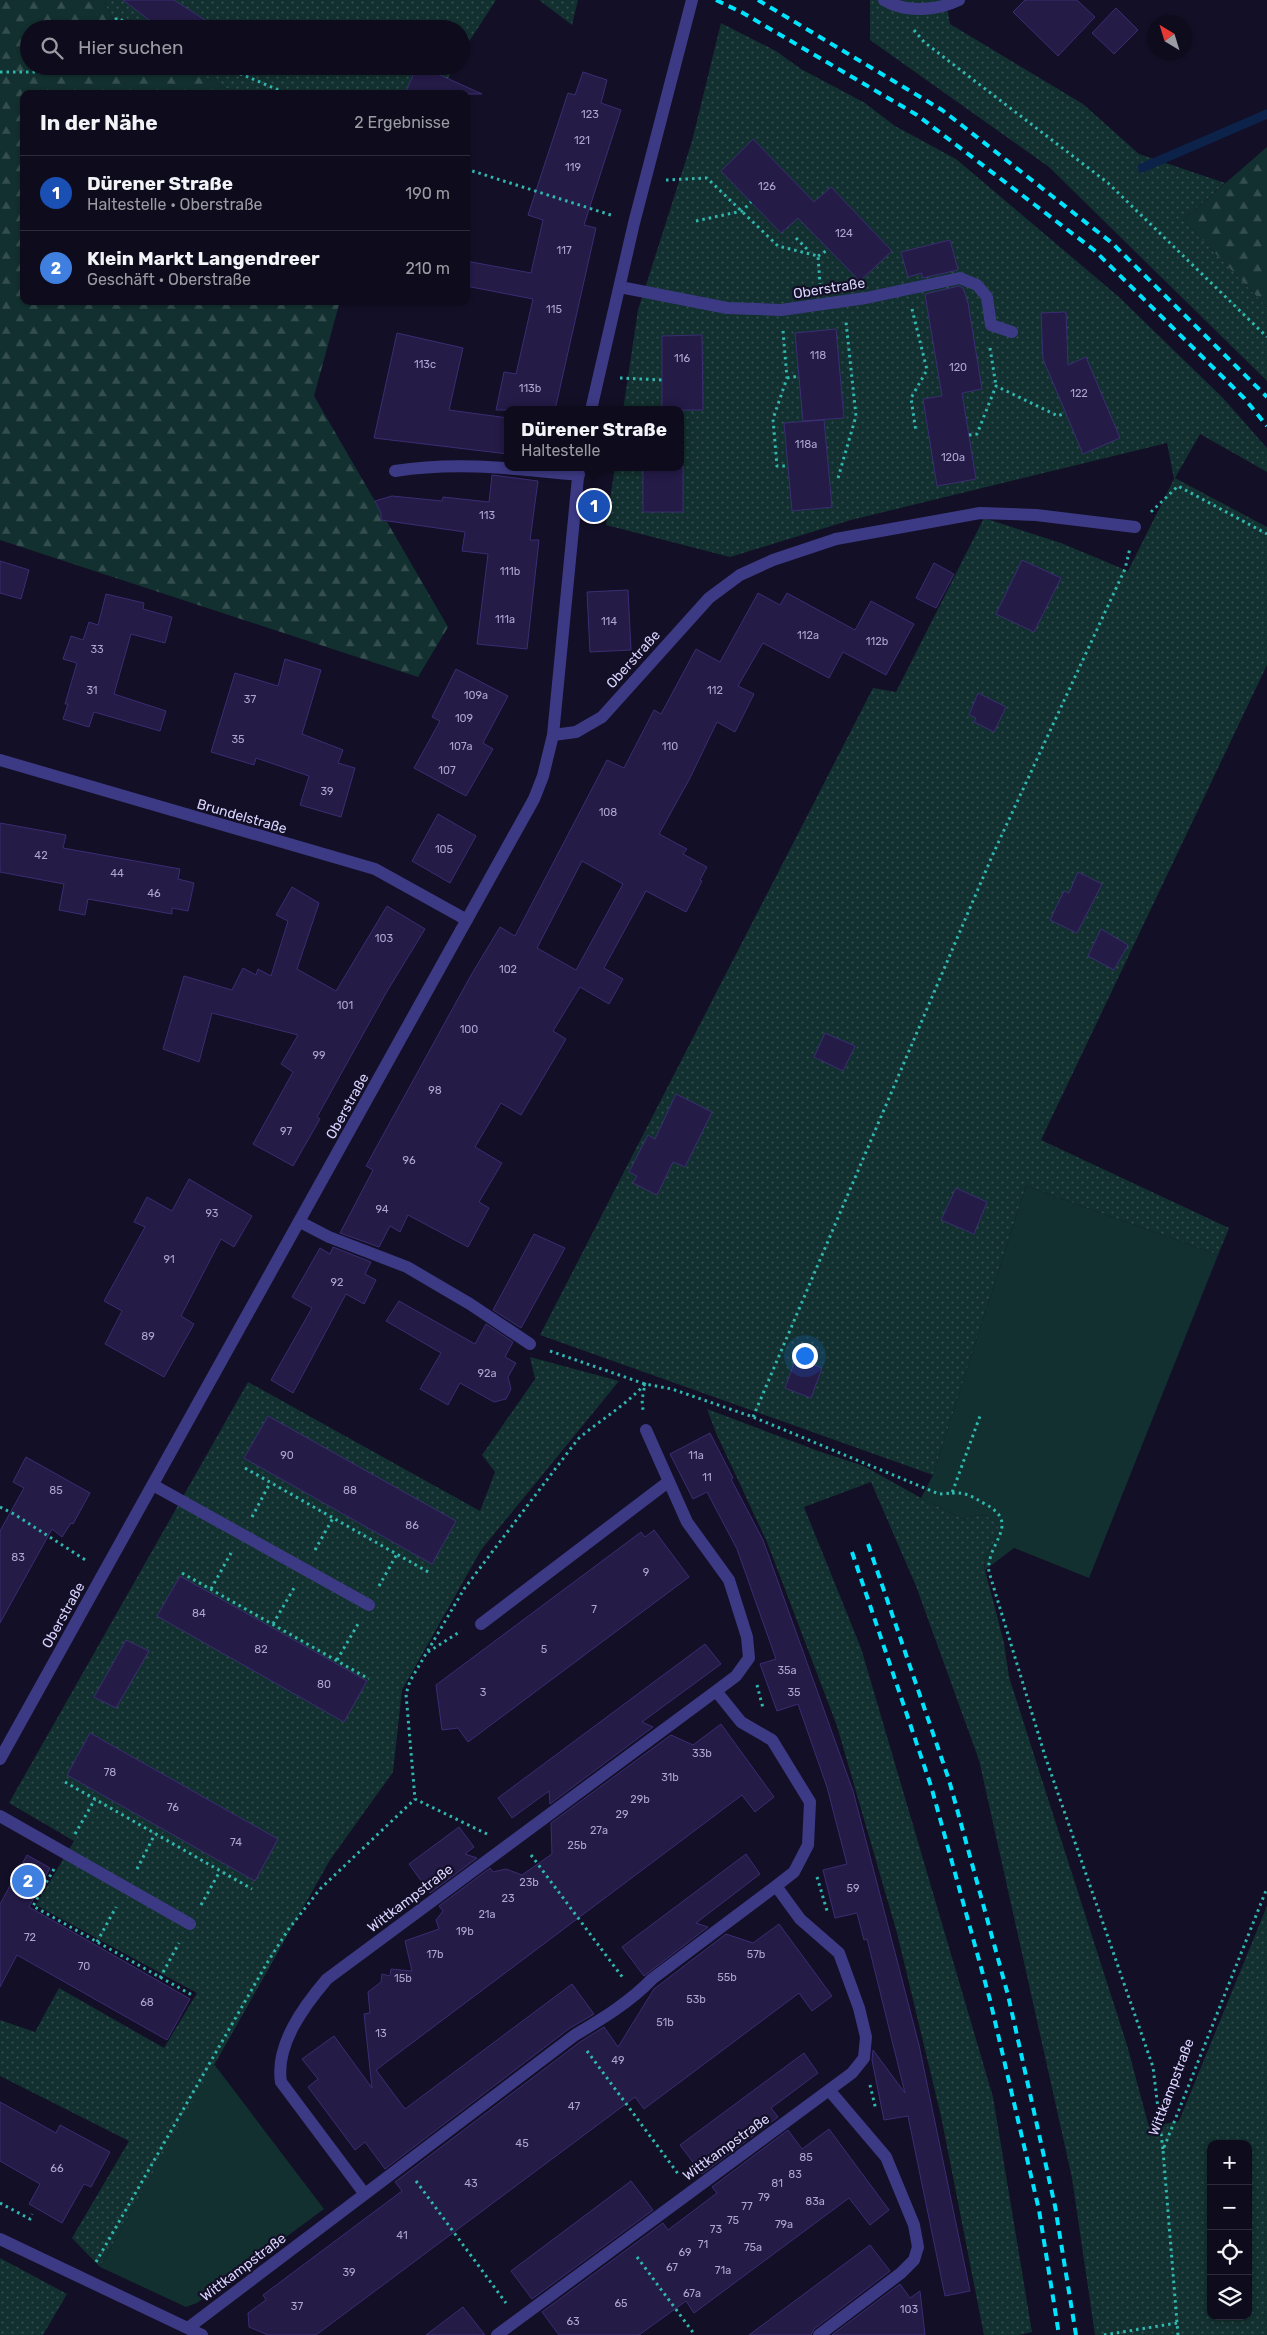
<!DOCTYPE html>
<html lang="de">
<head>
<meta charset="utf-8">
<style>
	body { margin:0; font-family:Rubik,sans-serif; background:#171425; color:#f1f3f6 }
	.controls { position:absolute; right:15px; bottom:15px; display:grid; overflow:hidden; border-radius:10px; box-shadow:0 1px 4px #0004 }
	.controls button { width:45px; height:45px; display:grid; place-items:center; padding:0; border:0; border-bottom:1px solid #2e2b3b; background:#0e0b1c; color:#f1f3f6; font:25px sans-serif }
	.compass { position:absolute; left:1147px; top:15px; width:45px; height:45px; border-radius:50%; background:#0e0b1c; box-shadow:0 1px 4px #0004; rotate:322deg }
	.you { position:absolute; left:804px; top:1355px; width:18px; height:18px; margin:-12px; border:4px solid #fff; border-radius:50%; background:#1a73e8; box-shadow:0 0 0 8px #1a73e833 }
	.badge { display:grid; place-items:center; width:32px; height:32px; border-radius:50%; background:#7c3aed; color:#fff; font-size:16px; font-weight:700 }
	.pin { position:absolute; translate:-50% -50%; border:2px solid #fff; box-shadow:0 1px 5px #0006 }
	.popup { position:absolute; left:504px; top:406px; width:180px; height:65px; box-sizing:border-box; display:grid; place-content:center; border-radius:10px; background:#0e0b1c; filter:drop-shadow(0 1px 4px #0005); font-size:16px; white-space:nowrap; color:#9b9ba3 }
	.popup b { font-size:19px; color:#f1f3f6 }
	.popup::after { content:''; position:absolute; left:50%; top:100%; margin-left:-10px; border:10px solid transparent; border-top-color:#0e0b1c }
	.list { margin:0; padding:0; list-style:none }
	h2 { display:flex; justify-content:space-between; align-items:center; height:65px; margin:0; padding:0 20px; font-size:21px }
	h2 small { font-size:16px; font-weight:400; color:#9b9ba3 }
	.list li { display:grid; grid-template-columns:32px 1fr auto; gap:15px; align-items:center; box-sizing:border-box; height:75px; padding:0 20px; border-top:1px solid #2e2b3b }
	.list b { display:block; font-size:19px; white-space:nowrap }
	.list p { margin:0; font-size:16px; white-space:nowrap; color:#9b9ba3 }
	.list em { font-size:16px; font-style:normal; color:#9b9ba3 }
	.icon { flex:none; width:28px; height:28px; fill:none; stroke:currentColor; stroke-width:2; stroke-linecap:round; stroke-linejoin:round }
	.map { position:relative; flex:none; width:1267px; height:2335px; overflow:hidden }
	.search { position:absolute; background:#0e0b1c; box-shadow:0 1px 4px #0004; left:20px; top:20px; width:450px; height:55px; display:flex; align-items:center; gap:12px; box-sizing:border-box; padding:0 18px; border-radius:28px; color:#9b9ba3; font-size:19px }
	.panel { position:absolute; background:#0e0b1c; box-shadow:0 1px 4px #0004; left:20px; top:90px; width:450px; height:215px; border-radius:10px }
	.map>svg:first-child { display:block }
</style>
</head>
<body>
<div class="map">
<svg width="1267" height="2335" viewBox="0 0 1267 2335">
	<defs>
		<pattern id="grass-dots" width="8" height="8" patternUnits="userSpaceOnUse" patternTransform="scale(1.25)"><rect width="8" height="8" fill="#12302f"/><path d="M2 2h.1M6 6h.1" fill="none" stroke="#344d4e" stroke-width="1.8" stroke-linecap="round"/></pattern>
		<pattern id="forest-firs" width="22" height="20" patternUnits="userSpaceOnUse" patternTransform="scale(1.25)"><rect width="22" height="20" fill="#12302f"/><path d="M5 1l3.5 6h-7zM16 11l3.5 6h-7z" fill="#344d4e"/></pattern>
	</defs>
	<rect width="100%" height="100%" fill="#130f26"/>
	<path fill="url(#grass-dots)" fill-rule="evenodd" d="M103 0H496L461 54V29H118Z
		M539 0H578L572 25Z
		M870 0H946L950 24 1083 104 1139 154 1225 183 1183 220 1267 307V381L1049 167 870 40Z
		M721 23 776 51 801 69 865 103 895 126 956 159 1119 297 1223 398 1267 448V472L1200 434 1175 478 1267 527V665L1041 1140 1229 1228 1218 1255 1026 1186 933 1475 540 1335 873 688 896 692 984 518 1061 543 1128 571 1174 479 1167 443 851 520 730 557 606 525 615 467H680V410H623L638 310 692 141Z
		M185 66H454L441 94H244L223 87Z
		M530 1357 619 1381 481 1550 402 1690 393 1772 330 1860 100 2267 72 2238 129 2141 0 2076V2020L35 2032 59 1988 164 2048 197 1993 36 1905 74 1841 9 1803 248 1382 480 1511 495 1472 482 1455 535 1379Z
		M707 1409 821 1452 864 1466 921 1498 963 1519C979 1513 992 1513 1000 1530L984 1561V1566L1004 1643 1009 1677 1127 2045 1149 2127 1179 2121 1267 1906V2335H1095L1072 2178 979 1760 916 1586 871 1482 804 1507 861 1648 993 2097 1032 2332 1019 2335H984L941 2116 897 1933 837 1726 767 1542 716 1433ZM1211 2144H1248V2316H1211Z
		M0 2258 67 2294 43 2335H0Z"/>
	<path fill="url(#forest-firs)" d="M0 0H103L118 29H29V66H185L223 87 244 94H24V301H340L314 396 448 627 418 677 0 540Z
		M1267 147V307L1183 220Z"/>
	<path fill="#12302f" d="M1026 1186 1218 1255 1089 1578 1014 1548 985 1570 984 1561 1000 1530C992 1513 979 1513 963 1519L921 1498 933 1475Z
		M214 2064 324 2209 197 2303 186 2307 100 2267Z"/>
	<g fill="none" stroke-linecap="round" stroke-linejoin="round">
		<path stroke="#0c2248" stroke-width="9" d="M1142 168 1267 114"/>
	</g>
	<path fill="#241b47" stroke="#3b2d73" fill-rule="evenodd" d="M123 0H174L219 29H161Z
		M1025 0H1077L1095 17 1058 56 1013 12Z
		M1116 8 1138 30 1114 54 1092 33Z
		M417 66H420L482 94H405Z
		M583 72 607 80 601 103 621 110 584 225 596 228 555 410H496L504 372 516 374 533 299 466 286V261L531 273 543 220 528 215 568 93 575 95Z
		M753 139 814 202 831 187 892 251 860 281 798 218 781 233 721 171Z
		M950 240 958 270 922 278V273L908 277 901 252Z
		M959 286 963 288 968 303 982 389 962 393 976 479 937 486 923 399 942 396 925 294Z
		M1066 312 1068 365 1086 357 1120 438 1083 454 1043 359 1041 313Z
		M836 329 844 418 803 421 795 333Z
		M397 333 463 348 449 410 508 418V454L374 438Z
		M702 335 703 410H662V336Z
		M824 420 832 507 792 511 784 423Z
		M643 467H683V512H643Z
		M492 475 538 481 530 540H539L527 649 477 644 488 554 462 551 465 532 381 520V513L375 501 392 496 442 501 443 497 489 502Z
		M1022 560 1061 578 1034 632 996 614Z
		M0 561 29 570 21 599 0 593Z
		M934 563 954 574 936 608 916 598Z
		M628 590 631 650 590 652 587 592Z
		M758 593 780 605 787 593 855 630 871 601 914 624 886 675 843 652 829 678 763 643 738 686 754 694 735 732 717 722 690 778 659 834 687 849 683 854 707 867 700 880 702 881 686 912 646 891 604 968 623 979 609 1004 580 987 553 1031 566 1039 521 1115 501 1103 475 1147 502 1163 479 1202 489 1208 468 1247 408 1215 400 1232 390 1226 379 1247 340 1233 373 1170 366 1166 470 977 500 927 515 936 607 760 624 768 654 710 661 714 696 649 720 662ZM582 861 623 884 576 970 537 948Z
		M106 594 144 603 143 609 172 617 165 643 131 634 114 694 166 711 160 731 94 712 89 727 63 719 68 704H65L77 663 63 659 71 636 83 640 89 622 98 625Z
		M285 659 321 670 302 734 343 750 338 763 355 768 341 817 300 805 309 776 256 758 254 765 211 752 235 673 278 686Z
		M456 669 508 696 483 743 493 749 466 796 414 768 440 721 432 717Z
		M978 693 1006 707 994 732 974 722 976 718 969 715Z
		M438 814 476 836 450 883 412 861Z
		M0 823 66 835 63 848 180 869 178 879 194 883 188 911 172 908V914L88 899 85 915 59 910 64 884 0 872Z
		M1078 872 1102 884 1077 933 1050 920 1064 891 1069 893Z
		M292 887 319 903 297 969 336 991 387 906 425 929 386 993 317 1117 320 1119 293 1166 253 1144 293 1072 281 1064 298 1035 212 1013 199 1062 163 1049 184 976 232 990 243 968 256 975 258 969 271 976 288 921 276 915Z
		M1101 929 1128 945 1114 970 1088 956Z
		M825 1033 855 1046 843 1071 814 1057Z
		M676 1094 712 1112 685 1167 673 1162 657 1195 633 1183 637 1176 629 1172 648 1135 655 1139Z
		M189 1179 252 1216 234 1247 221 1239 181 1316 194 1324 164 1377 105 1344 122 1311 104 1301 145 1227 134 1222 147 1197 172 1211Z
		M956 1188 987 1202 974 1234 941 1220Z
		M534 1234 565 1248 521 1328 493 1310Z
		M333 1247 371 1262 365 1274 376 1280 364 1304 346 1294 293 1393 271 1380 312 1308 292 1297 320 1248 330 1254Z
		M399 1301 475 1344 486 1324 513 1342 505 1357 516 1363 508 1377 511 1389 506 1399 494 1402 460 1383 448 1405 420 1389 441 1353 386 1321Z
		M796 1358 822 1368 811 1398 785 1388Z
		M268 1416 456 1521 432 1564 244 1458Z
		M710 1433 733 1478 731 1479 763 1540 853 1791 919 2045 970 2291 945 2296 908 2116 884 2120 872 2060 873 2050 905 2093 867 1939 864 1940 857 1913 835 1918 823 1870 847 1864 827 1787 798 1704 777 1711 760 1664 776 1659 737 1549 707 1492 693 1499 670 1454Z
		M26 1457 90 1493 73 1524 71 1523 62 1537 52 1529 0 1623V1531L24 1488 13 1482Z
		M654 1530 689 1577 468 1742 458 1728 442 1730 436 1685 641 1532 645 1537Z
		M180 1576 367 1681 344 1722 157 1616Z
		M126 1640 149 1651 116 1708 94 1697Z
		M705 1644 721 1664 642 1722 653 1727 550 1804 549 1791 512 1818 498 1798Z
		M721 1724 774 1797 755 1812 742 1795 376 2070 405 2109 572 1984 594 2014 570 2028 385 2169 365 2142 355 2150 308 2087 318 2079 302 2059 334 2036 372 2088 364 2014 370 2013 368 1992 381 1982 382 1974 390 1976 391 1969 412 1971 405 1941 439 1929 436 1920 443 1911 439 1906 490 1868 493 1872 506 1869 522 1875 552 1854 551 1823 671 1735 693 1745Z
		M90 1733 278 1839 255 1881 67 1775Z
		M459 1827 474 1847 465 1854 477 1858 430 1893 409 1864Z
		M746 1854 760 1874 696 1923 708 1927 644 1976 622 1947Z
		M27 1855 50 1868 29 1907 190 1999 167 2040 17 1955 0 1987V1904Z
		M779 1924 832 1996 812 2011 799 1993 644 2109 635 2097 316 2335H268L249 2327 248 2313 266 2300 263 2295 402 2191 395 2182 580 2042 604 2027 618 2047 654 1989 726 1934 753 1943Z
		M804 2053 818 2073 771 2108 778 2117 702 2174 680 2145Z
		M0 2102 56 2133 60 2125 110 2152 91 2187 84 2184 62 2223 29 2204 40 2184 0 2161Z
		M829 2129 889 2210 870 2225 849 2198 694 2313 686 2301 639 2335H559L542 2312 663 2223 668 2230 717 2193 712 2187 788 2130 802 2149Z
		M631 2181 653 2210 532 2299 511 2271Z
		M870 2245 890 2271 814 2329 811 2335H749Z
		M900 2284 910 2298 920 2291 925 2335H832Z
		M463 2307 485 2335H426Z"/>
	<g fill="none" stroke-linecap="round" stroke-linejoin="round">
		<path stroke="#2fb8b0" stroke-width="3" stroke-dasharray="2.5 4" stroke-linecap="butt" d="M106 29 117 18 140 29
			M914 30 924 42 1108 183 1267 337
			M222 66 288 94
			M0 72H61L67 66
			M466 169 614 216
			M666 180 707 178 778 246 818 256 820 284
			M696 221 742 211 751 202
			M796 238 810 252
			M818 256 829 249
			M912 309 927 370 911 398 916 432
			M783 331 787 378 773 419 777 466H788
			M990 348 996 386
			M620 378 662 380
			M787 378 799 376
			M969 435 977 434 996 386 1058 416 1065 413
			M604 467 643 468
			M838 478 856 416 846 322
			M1151 512 1178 486 1267 534
			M550 1351 645 1384 672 1389 753 1417 939 1494 952 1493 980 1416
			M753 1417 993 854 1125 569 1130 548
			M245 1468 430 1573
			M952 1493C966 1492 973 1497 985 1504 1023 1524 985 1544 989 1572L1045 1756 1153 2067 1163 2150
			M0 1507 14 1514 87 1561
			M252 1517 270 1483
			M315 1550 333 1518
			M182 1573 369 1679
			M379 1586 397 1554
			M211 1589 231 1553
			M273 1624 294 1588
			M428 1652 461 1631
			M337 1660 358 1624
			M757 1685 763 1708
			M65 1782 252 1889
			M75 1834 95 1799
			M487 1834 415 1799 406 1694 410 1681 464 1589 578 1439C600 1420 625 1406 645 1384L642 1400 643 1410
			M531 1855 623 1978
			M54 1869 33 1906 192 1995
			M137 1869 155 1834
			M817 1877 828 1914
			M201 1905 220 1871
			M97 1942 116 1907
			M160 1978 179 1943
			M587 2051 679 2175
			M870 2085 876 2110
			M416 2181 506 2303
			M0 2203 30 2219 32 2214
			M637 2257 695 2335
			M96 2262 267 1963 288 1930 320 1889 415 1799
			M1104 2335 1177 2323
			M1178 2335 1163 2150 1267 1888"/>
		<path stroke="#3d3a85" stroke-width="12" d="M395 471C459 461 516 469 579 475
			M836 539 980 513 1036 515 1135 527
			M300 1222 329 1237 407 1267 470 1304 530 1344
			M153 1485 369 1605
			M481 1624 668 1482
			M0 1816 190 1924"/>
		<path stroke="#3d3a85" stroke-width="12" d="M884 0C906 13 937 11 959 0
			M620 287 727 308 781 310 866 298 960 278 977 285 987 297 991 325 1012 332
			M591 410 634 223 692 0
			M553 735 576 732 602 717 709 598 740 575 773 560 836 539
			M0 760 375 869 467 920
			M646 1430 687 1522 729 1580 747 1637 749 1658 736 1676 716 1691 741 1722 772 1740 810 1802 808 1845 794 1872 776 1886 800 1919 839 1953 859 2008 866 2037 864 2058 852 2073 829 2090 886 2157 914 2225 918 2247 914 2260 901 2273 819 2335
			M0 1759 534 799 543 776 553 735 579 467
			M364 2193 281 2082C275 2045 304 2006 327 1979L716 1691
			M0 2239 202 2335
			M188 2328 575 2035C602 2019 630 2002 652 1979L776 1886
			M497 2335 829 2090"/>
		<path stroke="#00e5ff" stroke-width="4" stroke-dasharray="8 6" stroke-linecap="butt" d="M716 0 743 13 917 115 1094 250 1244 398 1267 426
			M758 0 942 110 964 127 1112 243 1267 397
			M868 1544 949 1780 1008 1995 1055 2206 1076 2335
			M852 1552 931 1786 990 2000 1039 2210 1059 2335"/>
	</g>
	<g text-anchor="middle" stroke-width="4.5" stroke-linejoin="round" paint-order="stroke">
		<g font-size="11" fill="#aca6d1">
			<text x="590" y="118">123</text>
			<text x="582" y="144">121</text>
			<text x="573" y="171">119</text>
			<text x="767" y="190">126</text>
			<text x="844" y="237">124</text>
			<text x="564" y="254">117</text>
			<text x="554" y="313">115</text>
			<text x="818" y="359">118</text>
			<text x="682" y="362">116</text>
			<text x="425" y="368">113c</text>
			<text x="958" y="371">120</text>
			<text x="530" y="392">113b</text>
			<text x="1079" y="397">122</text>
			<text x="806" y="448">118a</text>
			<text x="953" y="461">120a</text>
			<text x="487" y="519">113</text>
			<text x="510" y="575">111b</text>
			<text x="505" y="623">111a</text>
			<text x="609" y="625">114</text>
			<text x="808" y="639">112a</text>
			<text x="877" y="645">112b</text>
			<text x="97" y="653">33</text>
			<text x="92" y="694">31</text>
			<text x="715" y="694">112</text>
			<text x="476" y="699">109a</text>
			<text x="250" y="703">37</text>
			<text x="464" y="722">109</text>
			<text x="238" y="743">35</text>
			<text x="461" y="750">107a</text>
			<text x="670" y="750">110</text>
			<text x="447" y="774">107</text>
			<text x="327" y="795">39</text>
			<text x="608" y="816">108</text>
			<text x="444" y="853">105</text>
			<text x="41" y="859">42</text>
			<text x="117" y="877">44</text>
			<text x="154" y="897">46</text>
			<text x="384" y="942">103</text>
			<text x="508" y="973">102</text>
			<text x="345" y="1009">101</text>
			<text x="469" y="1033">100</text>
			<text x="319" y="1059">99</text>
			<text x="435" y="1094">98</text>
			<text x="286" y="1135">97</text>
			<text x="409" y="1164">96</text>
			<text x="382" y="1213">94</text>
			<text x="212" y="1217">93</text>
			<text x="169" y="1263">91</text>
			<text x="337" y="1286">92</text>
			<text x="148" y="1340">89</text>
			<text x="487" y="1377">92a</text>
			<text x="287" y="1459">90</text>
			<text x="696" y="1459">11a</text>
			<text x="707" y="1481">11</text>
			<text x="56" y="1494">85</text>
			<text x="350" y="1494">88</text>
			<text x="412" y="1529">86</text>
			<text x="18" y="1561">83</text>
			<text x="646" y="1576">9</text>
			<text x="594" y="1613">7</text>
			<text x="199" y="1617">84</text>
			<text x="261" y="1653">82</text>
			<text x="544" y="1653">5</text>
			<text x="787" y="1674">35a</text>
			<text x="324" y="1688">80</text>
			<text x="483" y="1696">3</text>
			<text x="794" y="1696">35</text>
			<text x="702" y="1757">33b</text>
			<text x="110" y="1776">78</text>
			<text x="670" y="1781">31b</text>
			<text x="640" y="1803">29b</text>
			<text x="173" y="1811">76</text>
			<text x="622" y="1818">29</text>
			<text x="599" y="1834">27a</text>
			<text x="236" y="1846">74</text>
			<text x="577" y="1849">25b</text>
			<text x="529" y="1886">23b</text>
			<text x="853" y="1892">59</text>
			<text x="508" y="1902">23</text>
			<text x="487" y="1918">21a</text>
			<text x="465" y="1935">19b</text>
			<text x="30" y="1941">72</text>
			<text x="435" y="1958">17b</text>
			<text x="756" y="1958">57b</text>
			<text x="84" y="1970">70</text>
			<text x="727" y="1981">55b</text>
			<text x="403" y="1982">15b</text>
			<text x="696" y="2003">53b</text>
			<text x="147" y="2006">68</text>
			<text x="665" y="2026">51b</text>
			<text x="381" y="2037">13</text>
			<text x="618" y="2064">49</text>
			<text x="574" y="2110">47</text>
			<text x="522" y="2147">45</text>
			<text x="806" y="2161">85</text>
			<text x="57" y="2172">66</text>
			<text x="795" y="2178">83</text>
			<text x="471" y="2187">43</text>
			<text x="777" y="2187">81</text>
			<text x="764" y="2201">79</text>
			<text x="815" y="2205">83a</text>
			<text x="747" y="2210">77</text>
			<text x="733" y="2224">75</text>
			<text x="784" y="2228">79a</text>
			<text x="716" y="2233">73</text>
			<text x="402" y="2239">41</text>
			<text x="703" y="2248">71</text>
			<text x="753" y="2251">75a</text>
			<text x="685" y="2256">69</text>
			<text x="672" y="2271">67</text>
			<text x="723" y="2274">71a</text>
			<text x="349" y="2276">39</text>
			<text x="692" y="2297">67a</text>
			<text x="621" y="2307">65</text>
			<text x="297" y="2310">37</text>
			<text x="909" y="2313">103</text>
			<text x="573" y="2325">63</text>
		</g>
		<g font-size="14" fill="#d9d4ff" stroke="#130f26">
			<text transform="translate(829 288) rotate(-9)" y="5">Oberstraße</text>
			<text transform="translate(633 659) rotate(-48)" y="5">Oberstraße</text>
			<text transform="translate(242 816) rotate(16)" y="5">Brundelstraße</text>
			<text transform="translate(347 1106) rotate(-61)" y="5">Oberstraße</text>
			<text transform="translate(63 1615) rotate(-61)" y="5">Oberstraße</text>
			<text transform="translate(410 1898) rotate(-37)" y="5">Wittkampstraße</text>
			<text transform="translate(1171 2087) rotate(-69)" y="5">Wittkampstraße</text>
			<text transform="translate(726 2147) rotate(-36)" y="5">Wittkampstraße</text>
			<text transform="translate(243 2267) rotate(-37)" y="5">Wittkampstraße</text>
		</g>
	</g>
</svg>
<div class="controls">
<button>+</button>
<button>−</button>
<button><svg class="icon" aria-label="locate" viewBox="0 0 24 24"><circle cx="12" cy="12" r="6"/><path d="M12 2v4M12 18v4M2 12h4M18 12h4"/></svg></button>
<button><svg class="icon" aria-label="layers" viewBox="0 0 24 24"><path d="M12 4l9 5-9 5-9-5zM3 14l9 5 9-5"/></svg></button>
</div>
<svg class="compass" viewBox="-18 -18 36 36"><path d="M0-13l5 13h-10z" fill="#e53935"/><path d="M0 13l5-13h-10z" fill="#9b9ba3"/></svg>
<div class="you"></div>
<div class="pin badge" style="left:594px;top:506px;background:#1a4fb4">1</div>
<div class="popup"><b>Dürener Straße</b>Haltestelle</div>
<div class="pin badge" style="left:28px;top:1881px;background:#3f7fe0">2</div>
<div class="search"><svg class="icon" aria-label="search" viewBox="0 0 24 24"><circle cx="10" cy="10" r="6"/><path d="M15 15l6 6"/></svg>Hier suchen</div>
<section class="panel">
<h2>In der Nähe<small>2 Ergebnisse</small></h2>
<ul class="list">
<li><span class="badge" style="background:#1a4fb4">1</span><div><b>Dürener Straße</b><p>Haltestelle · Oberstraße</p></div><em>190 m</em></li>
<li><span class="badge" style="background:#3f7fe0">2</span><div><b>Klein Markt Langendreer</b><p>Geschäft · Oberstraße</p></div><em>210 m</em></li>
</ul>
</section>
</div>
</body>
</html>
